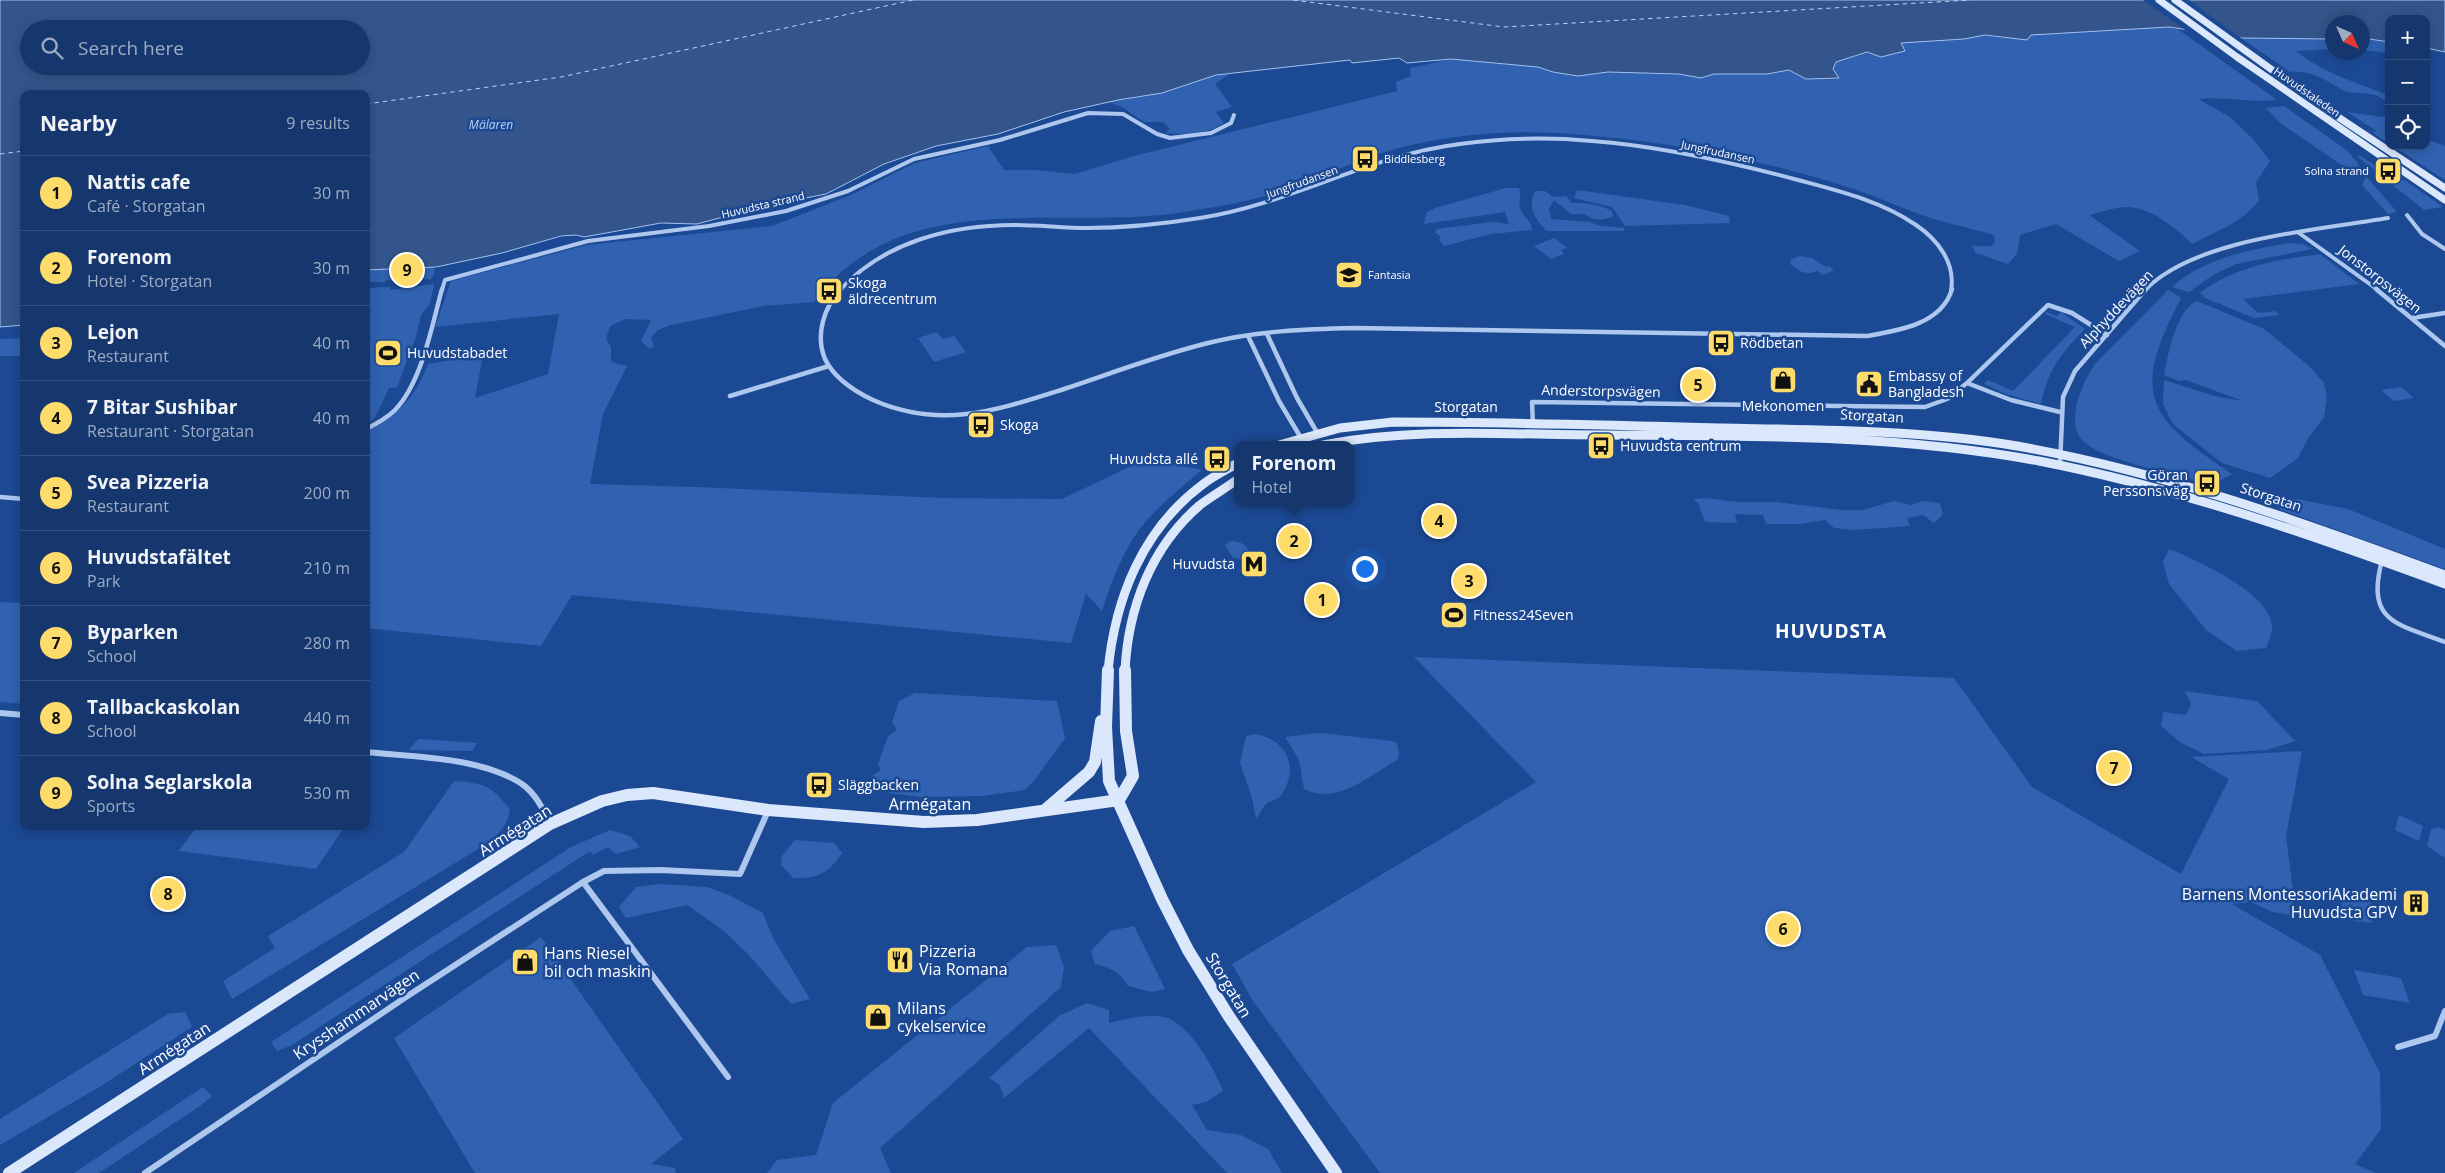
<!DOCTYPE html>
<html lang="en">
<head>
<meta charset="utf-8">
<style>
	body { margin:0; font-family:"Open Sans",sans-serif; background:#1e3f73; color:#f1f3f6 }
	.controls { position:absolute; right:15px; top:15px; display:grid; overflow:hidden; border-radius:10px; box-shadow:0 2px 12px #0003 }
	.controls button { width:45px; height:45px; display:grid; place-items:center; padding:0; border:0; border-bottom:1px solid #345181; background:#15376e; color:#f1f3f6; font:25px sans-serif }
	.compass { position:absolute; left:2325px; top:15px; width:45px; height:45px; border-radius:50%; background:#15376e; box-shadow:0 2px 12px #0003; rotate:135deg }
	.you { position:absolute; left:1364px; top:568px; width:18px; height:18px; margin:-12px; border:4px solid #fff; border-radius:50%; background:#1a73e8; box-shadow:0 0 0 8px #1a73e833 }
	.badge { display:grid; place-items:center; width:32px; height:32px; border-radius:50%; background:#fedc6c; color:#111; font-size:16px; font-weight:700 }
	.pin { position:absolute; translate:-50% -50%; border:2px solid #fff; box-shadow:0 1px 5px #0006 }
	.popup { position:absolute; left:1234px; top:441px; width:120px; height:65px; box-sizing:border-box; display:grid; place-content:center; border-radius:10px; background:#15376e; filter:drop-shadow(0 1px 4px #0005); font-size:16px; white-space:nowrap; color:#9dacc2 }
	.popup b { font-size:19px; color:#f1f3f6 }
	.popup::after { content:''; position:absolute; left:50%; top:100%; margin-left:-10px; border:10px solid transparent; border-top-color:#15376e }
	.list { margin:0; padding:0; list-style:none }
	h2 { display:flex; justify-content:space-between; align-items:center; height:65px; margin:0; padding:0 20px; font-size:21px }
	h2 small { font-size:16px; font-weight:400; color:#9dacc2 }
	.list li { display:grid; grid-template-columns:32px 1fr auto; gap:15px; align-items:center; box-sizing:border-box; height:75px; padding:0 20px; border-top:1px solid #345181 }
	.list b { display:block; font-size:19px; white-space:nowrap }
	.list p { margin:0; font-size:16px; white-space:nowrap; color:#9dacc2 }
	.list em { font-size:16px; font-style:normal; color:#9dacc2 }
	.icon { flex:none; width:28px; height:28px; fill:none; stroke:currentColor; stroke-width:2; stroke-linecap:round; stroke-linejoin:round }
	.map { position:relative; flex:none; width:2445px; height:1173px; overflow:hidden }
	.search { position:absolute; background:#15376e; box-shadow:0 2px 12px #0003; left:20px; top:20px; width:350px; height:55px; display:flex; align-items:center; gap:12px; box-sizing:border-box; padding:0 18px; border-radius:28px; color:#9dacc2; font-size:19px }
	.panel { position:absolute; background:#15376e; box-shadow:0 2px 12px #0003; left:20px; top:90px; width:350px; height:740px; border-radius:10px }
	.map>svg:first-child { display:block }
</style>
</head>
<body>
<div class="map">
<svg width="2445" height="1173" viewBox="0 0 2445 1173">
	<rect width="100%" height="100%" fill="#1c4993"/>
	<path fill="#3062b1" d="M2169 27 2179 30 2277 100C2251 103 2225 96 2198 99L2230 117 2254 140 2270 161 2256 182 2259 200C2244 222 2215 232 2192 244 2176 228 2152 208 2128 207 2115 207 2101 212 2089 215L2140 251 2119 261 2056 224 2020 235 2017 254 2008 264 1976 253 1972 246H1991L1995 243 1994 235C1967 227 1938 222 1911 211 1892 204 1873 195 1854 189 1757 158 1657 139 1556 133 1498 130 1435 136 1379 154 1342 166 1306 184 1269 195 1243 202 1217 207 1190 211 1098 227 1004 206 914 232 874 244 839 268 814 302L764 306 671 325 658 330 651 338 654 347 649 348 641 341 651 320 626 319 610 326 606 339 611 347V362L627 366 603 414 590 484 696 487 943 498 1062 499 1146 459 1202 470C1183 486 1163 502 1147 520 1125 545 1112 580 1102 611L1086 594 1071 643 572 595 541 646 366 628V431C398 414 415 399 428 364L483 355 475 398 548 374 559 314 435 327 451 281 586 245 772 226 851 195 915 163 988 146 1004 170H1036L1075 174 1134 156 1397 91 1396 82 1411 76 1410 68 1451 59 1538 67 1553 72 1578 76 1608 72 1679 74 1701 78 1714 74H1767L1790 70 1806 79H1838L1833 68 1836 62 1867 52 1881 57 1905 50 1900 43 1964 39 1985 35 2003 38 2052 32Z
		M2241 38 2332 39V49L2296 51C2326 75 2355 81 2389 96V144L2372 132 2377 131 2347 112 2383 117 2389 113C2388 87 2356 96 2345 91 2326 81 2313 70 2290 72Z
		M2362 38 2389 42V53L2363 50Z
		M1231 73 1215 84 1232 107 1216 112 1224 123C1208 134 1184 135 1166 133L1170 129 1163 122H1144L1122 107 1108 102 1162 93 1204 78Z
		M2284 106 2348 151 2359 165 2353 173 2280 123 2266 108Z
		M2426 139 2445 146V180L2393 146H2426Z
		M2359 155 2394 178 2406 181 2443 207 2424 210 2358 157Z
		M2366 176 2397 212 2388 214 2362 185Z
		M1506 188H1519C1522 196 1518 201 1520 208 1523 217 1532 221 1532 230L1491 234 1444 246 1439 240 1441 236 1435 233 1436 229 1493 222 1509 224 1505 212 1424 224 1426 213 1435 208Z
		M1577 190 1685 205 1729 216 1730 223 1625 226 1612 207 1574 198Z
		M1535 191H1545L1553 197 1566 196 1572 203C1587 203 1599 204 1612 211L1613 216C1605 221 1592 221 1585 214H1571L1554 200 1549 209 1551 219 1589 222 1600 226 1625 228 1624 231H1546C1535 218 1527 208 1535 191Z
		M1554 238 1567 248 1561 250 1564 254 1551 259 1534 246Z
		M2291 243 2303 244 2312 249 2236 264 2213 275 2189 292 2172 287C2200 260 2253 248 2291 243Z
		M2320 254 2359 284 2243 299 2258 313 2275 311 2279 315 2254 318 2205 298 2200 293C2236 266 2277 260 2320 254Z
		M1800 256 1812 258 1826 267 1829 266 1834 270 1823 275 1817 271C1807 276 1799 271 1791 265L1790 260Z
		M433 266 435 272 431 279 386 280 385 282H366L370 270Z
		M434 284 430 304 421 315 416 337 397 387 389 388 375 418 366 424V288L390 287V290Z
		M2168 290 2180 297V300C2130 396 2148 418 2232 474L2221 480 2219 488 2202 480V482C2175 474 2098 459 2082 440 2065 421 2083 381 2095 364Z
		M2197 301 2264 329 2309 366 2324 383 2327 397 2324 417 2309 437 2297 459 2270 478 2222 463 2173 424 2163 404 2164 380 2218 397 2243 401 2186 380 2179 381 2164 375C2168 355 2176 309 2197 301Z
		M2047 312 2057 316 2061 312 2085 329C2061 353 2048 370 2041 404L2006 394 1984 384 1988 380 2013 391 2075 327 2045 314Z
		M937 332 943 339 954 336 966 352 934 362 918 338Z
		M24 338V356H0V339Z
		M2401 387 2414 398 2394 401 2381 390Z
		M1705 498 1739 502H1776L1842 510H1863L1894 501 1911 505 1923 501 1940 503 1943 514 1934 523 1923 515 1907 518 1910 526 1854 530 1834 528 1825 520 1800 524H1766L1763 515 1735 514 1737 523 1705 522 1698 503 1694 501 1696 499Z
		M2297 499 2348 509 2445 549V569L2279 509 2285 501Z
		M1230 541C1240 541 1248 544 1250 555L1243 559 1233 558 1225 545Z
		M2169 549C2196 560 2276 595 2272 630 2271 636 2268 643 2266 648L2237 651 2206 630 2169 584 2163 562Z
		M0 602 24 603V704L0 702Z
		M1414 657 1954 678 2032 787 2181 874 2229 779 2191 757 2302 751 2286 836 2293 891V915L2272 912 2251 902 2232 904 2320 955 2380 1073 2381 1129 2355 1164 2376 1173H1380L1253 1001 1232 964 1536 782Z
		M2185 691 2257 701 2295 741 2267 750 2204 754 2181 743 2161 726 2163 712 2186 715 2191 704Z
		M915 693 1057 701 1065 738 1037 777 1025 790 982 796 920 797 867 790 873 775 881 770 878 764 888 736 897 730 892 722 899 701Z
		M1320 733 1392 741 1397 743 1399 754 1397 760C1367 777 1338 805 1304 789L1299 760 1285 737Z
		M1254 734C1285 738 1300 766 1282 794 1279 800 1271 800 1266 804 1262 808 1259 815 1256 820L1252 798 1240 763 1246 736Z
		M418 739 477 743 472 751 409 750Z
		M454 781C486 784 489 784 510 809 508 825 500 833 488 843L232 999 223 981 275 948 268 936 404 852Z
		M2399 815 2423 826 2419 841 2395 830Z
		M197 826H345L316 869 179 851Z
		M2438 827 2445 830V858L2427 846 2431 829Z
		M610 830 630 836 640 847 616 854 608 847 593 855 590 851 292 1045 277 1051 271 1042 571 847Z
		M795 840 834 843 842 853C828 874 817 879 793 878L781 865 782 856Z
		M660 884 707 887 729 895 763 913 773 938 810 999 791 1004 749 955 724 931 687 905 626 918 619 907 636 887Z
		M2341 896 2370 901 2372 923 2354 921 2342 908Z
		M1134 926 1165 989 1152 992 1128 986C1120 972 1111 968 1095 964L1091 951 1110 931Z
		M541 937 683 1139 651 1164 675 1168 676 1173H475L394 1038Z
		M1056 945 1064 967 1061 987 880 1148 891 1173H767L777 1160 816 1155 833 1103 1027 947Z
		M2354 970 2401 978 2410 1003 2363 995Z
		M1087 1003 1109 1010V1023C1127 1019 1145 1014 1164 1017 1190 1023 1214 1069 1223 1091L1206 1102 1192 1105 1207 1130 1241 1135 1268 1149 1282 1173H1227L1089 1028 1004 1098 1000 1085 989 1078 1059 1016Z
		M185 1012 192 1027 101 1086 0 1145V1119L168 1014Z
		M203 1087 212 1096 200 1106 99 1173H74Z"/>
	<path fill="#34558b" stroke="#a1c1f0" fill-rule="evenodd" d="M0 0H2445V52L2426 48V19H2389V42L2363 38 2362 22H2332V39L2241 38 2169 27 2031 35 2027 40 1985 35 1964 39 1901 43 1905 51 1881 57 1867 52 1836 62 1833 69 1839 78 1806 79 1789 70 1767 74H1714L1701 78 1679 74 1608 72 1578 76 1553 72 1538 67 1451 59 1407 63 1399 58 1352 63 1350 60 1216 75 1162 93 1118 100 1064 112 998 134 936 146 884 164 826 194 760 207 697 224 661 223 584 237 576 235 561 236 502 253 436 267 366 270V94H24V325L0 327ZM29 29H361V66H29Z"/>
	<path fill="#1c4993" d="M2143 0H2189L2245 41 2188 32Z"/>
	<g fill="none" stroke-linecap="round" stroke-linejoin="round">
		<path stroke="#bad2f5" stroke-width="1" stroke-dasharray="4.5 4" stroke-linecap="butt" d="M1293 0 1504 27 1971 0
			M366 104 561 77 913 0
			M0 154 24 151"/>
		<path stroke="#adc7ef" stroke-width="4" d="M2407 215 2422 234 2445 249
			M2299 233 2378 290
			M442 290 445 280 588 241 709 226 786 211 848 191 914 159 1000 140 1088 113 1123 114 1157 134 1170 138 1211 133 1231 123 1234 115
			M840 290C884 242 950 225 1015 225 1039 225 1063 228 1087 228 1124 228 1163 224 1200 218 1290 204 1370 155 1460 144 1503 138 1548 137 1592 141 1661 146 1731 162 1798 180 1839 191 1881 201 1916 225 1937 239 1956 263 1951 290
			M2145 290C2196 238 2318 230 2388 218"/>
		<path stroke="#adc7ef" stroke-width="4.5" d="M841 289C824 307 815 335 825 359 834 378 854 391 873 400 941 430 998 410 1064 389 1112 373 1159 355 1208 343 1256 331 1306 329 1355 328L1867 336C1898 331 1942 324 1952 289
			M2376 289 2445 346
			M2412 318 2445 313
			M1267 334 1297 398 1318 434
			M1248 336 1279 401 1301 438
			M1967 383 2011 400 2060 412
			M730 396 829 366
			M1533 425 1532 402 1925 407 1947 399 1967 383 2048 305 2072 313 2107 335
			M366 429C376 424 387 418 395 410 422 382 432 325 442 289
			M2060 465 2063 397 2075 371 2146 289
			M0 497 24 499
			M2382 560C2366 622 2395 623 2445 642"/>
		<path stroke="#adc7ef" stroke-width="6" d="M0 713 24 715
			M366 752C414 757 481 757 522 784 536 794 543 809 550 824
			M583 882 728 1077
			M2398 1047 2435 1036 2445 1011
			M145 1173 406 997 583 882 604 871 661 870 740 874 768 811"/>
		<path stroke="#dbe7fa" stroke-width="7" d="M2159 0 2237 57 2445 200
			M2175 0 2332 113 2445 188"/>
		<path stroke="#dbe7fa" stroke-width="9" d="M1279 445 1340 428 1393 422C1503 422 1612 425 1722 428 1820 430 1920 430 2017 446 2165 472 2305 523 2445 575
			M1323 445C1416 427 1509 435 1604 435 1748 436 1896 434 2039 461 2178 488 2312 535 2445 584
			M1108 671C1115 599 1142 530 1202 485 1213 476 1226 470 1238 463
			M1125 671C1128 608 1151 547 1200 505 1212 496 1226 488 1238 479"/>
		<path stroke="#dbe7fa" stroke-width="12" d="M1108 670 1106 727 1109 781 1162 899 1188 950 1228 1015 1336 1173
			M1119 800 1133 776 1126 731 1125 670
			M1046 809 1089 772 1095 762 1101 721
			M9 1173 550 824 602 801 627 795 653 793 768 810 924 822 977 820 1119 800"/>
	</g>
	<defs>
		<g id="bus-square" transform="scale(1.4375)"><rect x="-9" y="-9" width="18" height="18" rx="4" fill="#fedc6c" stroke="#1c4993"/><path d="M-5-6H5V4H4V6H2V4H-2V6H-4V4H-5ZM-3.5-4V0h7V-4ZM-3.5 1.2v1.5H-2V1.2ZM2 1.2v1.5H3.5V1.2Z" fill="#111"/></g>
		<g id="school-square" transform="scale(1.4375)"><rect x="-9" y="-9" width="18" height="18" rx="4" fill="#fedc6c" stroke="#1c4993"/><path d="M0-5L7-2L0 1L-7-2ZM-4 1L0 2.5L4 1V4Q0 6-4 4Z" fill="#111"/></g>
		<g id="stadium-square" transform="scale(1.4375)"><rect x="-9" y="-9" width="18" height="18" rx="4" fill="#fedc6c" stroke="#1c4993"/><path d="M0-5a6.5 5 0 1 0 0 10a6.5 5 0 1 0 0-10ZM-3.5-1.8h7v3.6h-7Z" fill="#111"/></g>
		<g id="shop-square" transform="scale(1.4375)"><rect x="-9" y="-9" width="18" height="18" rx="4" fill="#fedc6c" stroke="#1c4993"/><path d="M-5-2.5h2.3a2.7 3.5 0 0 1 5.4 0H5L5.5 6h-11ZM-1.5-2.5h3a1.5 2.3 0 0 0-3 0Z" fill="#111"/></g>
		<g id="civic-square" transform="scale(1.4375)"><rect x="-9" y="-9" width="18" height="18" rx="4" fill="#fedc6c" stroke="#1c4993"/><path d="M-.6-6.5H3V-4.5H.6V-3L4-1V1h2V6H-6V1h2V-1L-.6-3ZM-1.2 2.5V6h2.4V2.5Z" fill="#111"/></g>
		<g id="metro-square" transform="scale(1.4375)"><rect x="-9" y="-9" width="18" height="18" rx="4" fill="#fedc6c" stroke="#1c4993"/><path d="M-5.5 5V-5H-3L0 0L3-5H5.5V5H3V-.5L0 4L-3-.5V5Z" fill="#111"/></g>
		<g id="building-square" transform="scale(1.4375)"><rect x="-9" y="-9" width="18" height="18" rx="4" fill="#fedc6c" stroke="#1c4993"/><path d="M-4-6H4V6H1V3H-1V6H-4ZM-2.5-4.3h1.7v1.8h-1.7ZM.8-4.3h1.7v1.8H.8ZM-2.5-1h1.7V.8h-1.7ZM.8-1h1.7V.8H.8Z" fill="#111"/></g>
		<g id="restaurant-square" transform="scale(1.4375)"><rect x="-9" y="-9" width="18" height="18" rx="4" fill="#fedc6c" stroke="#1c4993"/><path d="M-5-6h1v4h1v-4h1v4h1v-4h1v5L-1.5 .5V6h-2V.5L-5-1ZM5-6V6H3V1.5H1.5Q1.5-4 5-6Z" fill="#111"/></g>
	</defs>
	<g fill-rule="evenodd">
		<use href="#bus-square" x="1365" y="159"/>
		<use href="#bus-square" x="2388" y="171"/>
		<use href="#school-square" x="1349" y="275"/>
		<use href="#bus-square" x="829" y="291"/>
		<use href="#bus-square" x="1721" y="343"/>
		<use href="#stadium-square" x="388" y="353"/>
		<use href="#shop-square" x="1783" y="380"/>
		<use href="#civic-square" x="1869" y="384"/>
		<use href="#bus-square" x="981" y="425"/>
		<use href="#bus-square" x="1601" y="446"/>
		<use href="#bus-square" x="1217" y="459"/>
		<use href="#bus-square" x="2207" y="483"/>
		<use href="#metro-square" x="1254" y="564"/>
		<use href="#stadium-square" x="1454" y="615"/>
		<use href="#bus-square" x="819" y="785"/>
		<use href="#building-square" x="2416" y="903"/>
		<use href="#restaurant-square" x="900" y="960"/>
		<use href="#shop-square" x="525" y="962"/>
		<use href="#shop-square" x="878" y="1017"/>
	</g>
	<g text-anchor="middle" stroke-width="5" stroke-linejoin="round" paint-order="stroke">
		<g font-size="11" fill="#fff" stroke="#1c4993">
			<text transform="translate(2307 92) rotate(35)" y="4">Huvudstaleden</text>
			<text transform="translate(1718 152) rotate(12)" y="4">Jungfrudansen</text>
			<text transform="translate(1302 182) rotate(-20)" y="4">Jungfrudansen</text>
			<text transform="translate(763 205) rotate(-13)" y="4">Huvudsta strand</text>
		</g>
		<g font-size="11" fill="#fff" stroke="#1c4993" text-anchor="start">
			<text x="1384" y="163">Biddlesberg</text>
			<text x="2369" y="175" text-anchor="end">Solna strand</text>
			<text x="1368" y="279">Fantasia</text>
		</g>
		<g font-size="12" font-style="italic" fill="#bad2f5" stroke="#1c4993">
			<text x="491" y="129">Mälaren</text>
		</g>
		<g font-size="14" fill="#fff" stroke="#1c4993">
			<text transform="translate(2380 279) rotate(38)" y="5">Jonstorpsvägen</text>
			<text transform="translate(2116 309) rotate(-47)" y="5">Alphyddevägen</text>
			<text transform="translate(1601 391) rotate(1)" y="5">Anderstorpsvägen</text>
			<text x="1466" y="412">Storgatan</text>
			<text transform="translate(1872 416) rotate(3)" y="5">Storgatan</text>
			<text transform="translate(2271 497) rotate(18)" y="5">Storgatan</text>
		</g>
		<g font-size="14" fill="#fff" stroke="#1c4993" text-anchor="start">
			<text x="848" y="288">Skoga<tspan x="848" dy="16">äldrecentrum</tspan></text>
			<text x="1740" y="348">Rödbetan</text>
			<text x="407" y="358">Huvudstabadet</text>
			<text x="1888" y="381">Embassy of<tspan x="1888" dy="16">Bangladesh</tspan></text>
			<text x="1783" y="411" text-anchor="middle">Mekonomen</text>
			<text x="1000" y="430">Skoga</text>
			<text x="1620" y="451">Huvudsta centrum</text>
			<text x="1198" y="464" text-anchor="end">Huvudsta allé</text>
			<text x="2188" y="480" text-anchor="end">Göran<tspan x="2188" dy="16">Perssons väg</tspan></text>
			<text x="1235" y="569" text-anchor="end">Huvudsta</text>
			<text x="1473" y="620">Fitness24Seven</text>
			<text x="838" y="790">Släggbacken</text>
		</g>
		<g font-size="16" fill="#fff" stroke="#1c4993">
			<text x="930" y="810">Armégatan</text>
			<text transform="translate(515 830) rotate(-32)" y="6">Armégatan</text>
			<text transform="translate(1229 985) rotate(59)" y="6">Storgatan</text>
			<text transform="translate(356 1014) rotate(-34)" y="6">Krysshammarvägen</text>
			<text transform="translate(174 1048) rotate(-33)" y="6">Armégatan</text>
		</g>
		<g font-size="16" fill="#fff" stroke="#1c4993" text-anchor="start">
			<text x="2397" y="900" text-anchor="end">Barnens MontessoriAkademi<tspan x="2397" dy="18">Huvudsta GPV</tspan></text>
			<text x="919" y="957">Pizzeria<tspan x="919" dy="18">Via Romana</tspan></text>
			<text x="544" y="959">Hans Riesel<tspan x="544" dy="18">bil och maskin</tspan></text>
			<text x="897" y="1014">Milans<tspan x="897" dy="18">cykelservice</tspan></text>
		</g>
		<g font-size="19" font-weight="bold" letter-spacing="1" fill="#fff" stroke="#1c4993">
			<text x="1831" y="638">HUVUDSTA</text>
		</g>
	</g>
</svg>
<div class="controls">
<button>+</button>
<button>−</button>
<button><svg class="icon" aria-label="locate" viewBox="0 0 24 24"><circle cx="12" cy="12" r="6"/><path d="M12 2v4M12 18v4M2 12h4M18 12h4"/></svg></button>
</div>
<svg class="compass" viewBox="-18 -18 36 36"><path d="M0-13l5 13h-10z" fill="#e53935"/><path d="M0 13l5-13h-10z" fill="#9dacc2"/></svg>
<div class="you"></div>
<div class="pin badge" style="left:1322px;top:600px">1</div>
<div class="pin badge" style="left:1294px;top:541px">2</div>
<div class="popup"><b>Forenom</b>Hotel</div>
<div class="pin badge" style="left:1469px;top:581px">3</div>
<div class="pin badge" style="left:1439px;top:521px">4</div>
<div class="pin badge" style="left:1698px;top:385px">5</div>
<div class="pin badge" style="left:1783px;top:929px">6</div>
<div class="pin badge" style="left:2114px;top:768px">7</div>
<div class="pin badge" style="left:168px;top:894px">8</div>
<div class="pin badge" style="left:407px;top:270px">9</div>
<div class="search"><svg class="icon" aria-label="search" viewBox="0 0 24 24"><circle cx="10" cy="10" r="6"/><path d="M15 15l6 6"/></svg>Search here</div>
<section class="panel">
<h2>Nearby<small>9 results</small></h2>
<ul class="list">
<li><span class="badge">1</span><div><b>Nattis cafe</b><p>Café · Storgatan</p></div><em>30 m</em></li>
<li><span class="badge">2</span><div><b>Forenom</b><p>Hotel · Storgatan</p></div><em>30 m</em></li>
<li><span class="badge">3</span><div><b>Lejon</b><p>Restaurant</p></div><em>40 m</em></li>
<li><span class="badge">4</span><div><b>7 Bitar Sushibar</b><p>Restaurant · Storgatan</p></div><em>40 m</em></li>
<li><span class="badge">5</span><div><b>Svea Pizzeria</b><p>Restaurant</p></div><em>200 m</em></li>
<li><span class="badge">6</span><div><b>Huvudstafältet</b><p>Park</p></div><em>210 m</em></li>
<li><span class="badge">7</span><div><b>Byparken</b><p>School</p></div><em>280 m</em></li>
<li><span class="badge">8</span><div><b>Tallbackaskolan</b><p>School</p></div><em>440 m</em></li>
<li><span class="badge">9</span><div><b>Solna Seglarskola</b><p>Sports</p></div><em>530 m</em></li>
</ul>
</section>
</div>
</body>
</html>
